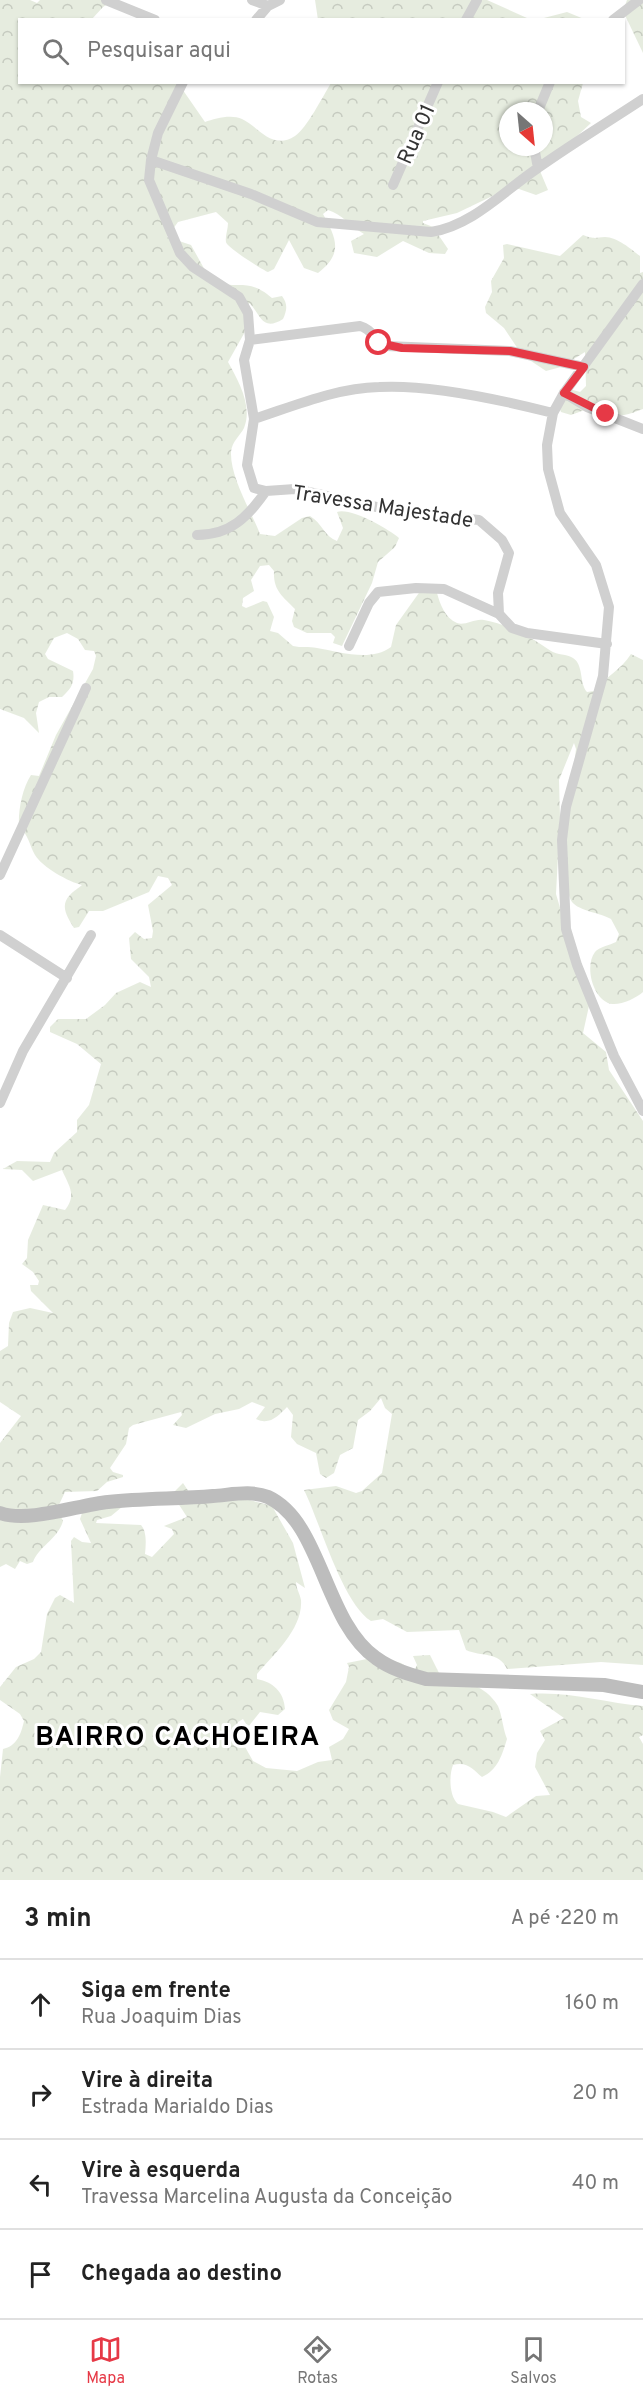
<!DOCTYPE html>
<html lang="pt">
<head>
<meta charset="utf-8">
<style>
	body { margin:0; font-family:Overpass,sans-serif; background:#f6f6f6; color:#222 }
	.compass { position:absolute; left:499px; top:102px; width:54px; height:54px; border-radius:50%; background:#fff; box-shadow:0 2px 4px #0004; rotate:153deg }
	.stop { position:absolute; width:18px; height:18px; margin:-14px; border:4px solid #e63946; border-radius:50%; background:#fff }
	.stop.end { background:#e63946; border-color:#fff; box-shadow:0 2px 6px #0008 }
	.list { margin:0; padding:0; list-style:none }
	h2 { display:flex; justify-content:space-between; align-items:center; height:78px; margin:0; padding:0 24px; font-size:26px }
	h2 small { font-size:20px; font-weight:400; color:#767676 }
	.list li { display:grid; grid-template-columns:39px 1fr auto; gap:18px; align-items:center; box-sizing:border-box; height:90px; padding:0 24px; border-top:2px solid #e0e0e0 }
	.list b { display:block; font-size:22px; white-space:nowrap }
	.list p { margin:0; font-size:20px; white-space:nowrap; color:#767676 }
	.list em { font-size:20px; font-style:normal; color:#767676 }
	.icon { flex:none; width:33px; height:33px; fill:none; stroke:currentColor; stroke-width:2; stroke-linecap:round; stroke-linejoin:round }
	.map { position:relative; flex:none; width:643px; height:1880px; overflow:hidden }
	.search { position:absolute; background:#fff; box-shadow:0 2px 4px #0004; left:18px; right:18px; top:18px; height:66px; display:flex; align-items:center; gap:15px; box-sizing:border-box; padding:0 21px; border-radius:0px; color:#767676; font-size:22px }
	.sheet { height:438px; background:#fff }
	nav { display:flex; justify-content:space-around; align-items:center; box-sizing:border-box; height:84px; border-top:2px solid #e0e0e0; background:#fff; font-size:16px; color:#767676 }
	nav a { display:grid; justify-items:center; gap:3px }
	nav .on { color:#e63946 }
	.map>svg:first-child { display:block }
</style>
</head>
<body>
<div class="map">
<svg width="643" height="1880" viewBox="0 0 643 1880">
	<defs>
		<pattern id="forest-crowns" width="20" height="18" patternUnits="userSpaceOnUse" patternTransform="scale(1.5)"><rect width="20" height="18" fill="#e6ecdf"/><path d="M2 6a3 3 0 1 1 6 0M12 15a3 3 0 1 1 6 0" fill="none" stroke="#c6cbc0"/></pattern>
	</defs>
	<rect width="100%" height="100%" fill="#fff"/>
	<path fill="url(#forest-crowns)" fill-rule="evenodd" d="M0 0H30L37 3 40 0H114L103 7 92 19 20 20V82L178 83 205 122C215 118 232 114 242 119 259 127 272 151 295 136 307 128 323 96 331 83H583L578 101 581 117 591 123 540 171 548 190 536 195 519 189 505 190 457 213 423 221V223L433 227 448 249 445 254 429 253 403 241 377 257 354 253 351 241 364 234C351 227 342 214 328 210L323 214C336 238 344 253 318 273L304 268 289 240 274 269 268 272C263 270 226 247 226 242 225 236 228 230 228 223L216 212 178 222 167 237 191 245 211 281C237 291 247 276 272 298L282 296C288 304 287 310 283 319 261 333 260 312 249 303L246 330 228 362C238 380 253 406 244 428 240 436 232 441 231 452 230 477 251 511 260 534L275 536 302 518 310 516C322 523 325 537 337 541L343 528 337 512C350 507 389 529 399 538L395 547 378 562 372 583 342 646 333 643 335 637 331 633H307L294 627 292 621 295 609C282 596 273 590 274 571L269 565 260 566 251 580 254 591 243 598 242 606 246 608 263 601 267 602 274 617 270 631 278 633 293 646C301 648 309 646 317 648 340 652 371 662 391 647L396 625 421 590 437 593C440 604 445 618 457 623 465 626 475 618 484 620 510 625 530 637 551 651 557 655 567 654 573 658 584 665 579 683 587 692L594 691C606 676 621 670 631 654L643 660V992C636 998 622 1005 612 1004 593 1001 584 966 595 952 599 947 610 945 616 942L619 934 611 919C601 913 579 911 572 902 558 883 573 775 576 749L574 743 559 780 560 817 556 894 589 1006 583 1033 606 1052 609 1070 643 1121V1665L601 1662 507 1669C499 1651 481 1657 466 1650L459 1630 407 1632 383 1619 371 1621C342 1603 320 1522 304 1490L336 1486 356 1493 362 1491 382 1473 392 1414 385 1408 381 1398 370 1411 358 1420 353 1448 340 1455 334 1473 326 1478 320 1474 316 1453 297 1444 291 1437 293 1415 287 1407C279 1415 270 1426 256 1419L265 1407 252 1402 239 1409 215 1414 186 1428 173 1425 182 1415 181 1412 133 1425 129 1428 126 1444 110 1468 113 1472 123 1475V1477L107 1482 97 1491 65 1492 57 1509 63 1521C58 1539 39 1546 33 1562L27 1564 20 1561 15 1569 6 1564 0 1567V1443L21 1416 0 1402V1351L8 1346 9 1323 13 1312 30 1308 53 1313 31 1291 30 1285H38L39 1281 33 1272 22 1264 27 1258 28 1240 43 1205 65 1210C77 1195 69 1186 62 1170L33 1181 22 1170 3 1169 17 1161 50 1162 54 1153 77 1132V1120L89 1105 101 1064 77 1044 50 1032V1027L58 1019H86L105 1005 116 993 140 982 151 987 149 977 131 959 129 938 135 932 144 939 152 938 153 931 148 905 172 885 168 878 158 876 149 892 103 911H89L79 927 74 928C68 918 59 906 70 895 74 890 78 889 82 885 69 882 42 867 35 855 29 845 29 835 19 827 18 811 22 789 31 775L39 776 56 735 93 669 96 656 94 651 85 650 78 639 67 633 54 638 45 654 48 659 73 671C75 683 71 689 62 697H49L39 702 36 713 39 733 24 718 0 709ZM508 111H544V147H508Z
		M315 0H487L527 18 540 19 567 12 584 19 318 20Z
		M627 0H643V53L623 11Z
		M583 235C594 239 594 238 605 237 617 237 631 249 640 256V273L643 272V409C622 417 617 419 598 405L571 415 561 412 557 401 560 389 566 388 580 392 586 386 585 352 561 367 546 371 522 355 504 328 486 313 485 307 492 292 491 281 504 258 503 245 507 244 560 256Z
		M183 1483 191 1495 246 1499 272 1506 293 1543 305 1588 296 1582C296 1588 300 1594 301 1600 303 1629 274 1654 257 1674V1679C273 1682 284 1692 285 1709L278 1715 260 1712 248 1727 243 1719 238 1722 236 1731 253 1761 266 1768 297 1771 318 1762 332 1760 329 1747 343 1739 349 1729 333 1720 329 1710 346 1682 349 1667 347 1663 377 1657 401 1663 414 1671 417 1665 413 1656 430 1655 440 1675C463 1682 485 1684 498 1706 502 1715 503 1729 507 1739 502 1755 498 1770 482 1777 474 1771 468 1761 453 1765 449 1775 449 1796 458 1804L493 1812 506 1817 536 1796 550 1795 535 1767 537 1753 545 1740 540 1731 564 1718 530 1694C569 1691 605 1703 643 1706V1735L639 1737 643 1744V1880H0V1777L3 1749C17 1746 21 1734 24 1721L20 1714 0 1700V1687L16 1667 34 1659 41 1652 47 1614 55 1598 60 1595 74 1603 71 1541 74 1537 82 1542 91 1543 80 1519 82 1513 109 1495 124 1496 122 1507 111 1516 97 1520 96 1523 141 1525C147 1532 146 1544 145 1554L152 1557 174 1534 172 1529 164 1526 187 1517 174 1497V1492Z"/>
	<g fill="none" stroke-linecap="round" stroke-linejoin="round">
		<path stroke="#d0d0d0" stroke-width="10" d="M106 0 155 20
			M252 0 268 6
			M256 20 268 6 280 0
			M466 20 477 0
			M613 20 639 0
			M183 82 158 133 151 160 149 180 180 253 193 267 239 297 248 313 250 340 244 360 254 419 247 465 254 488 266 491
			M538 111 550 82
			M534 147 538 168
			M151 160 251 194 317 222 431 232C472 226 505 190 538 168 572 144 608 122 643 99
			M393 185 438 82
			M643 284 564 393 553 413 547 445 548 469 560 513 596 565 609 607 603 676 566 807 562 840 566 929 577 965 614 1056 643 1111
			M250 340 360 326C372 329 375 341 386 346L510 351 584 367
			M564 393 587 407 643 429
			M254 419C294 406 336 388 379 387 431 384 502 400 553 413
			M197 535C230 535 248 517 266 491L295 489 399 512 479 520 502 540 509 553 498 593 499 614
			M349 646 369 603 378 592 416 588 444 589 499 614 512 628 527 633 607 644
			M0 875 86 688
			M0 935 67 978
			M0 1103 23 1051 91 935"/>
		<path stroke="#bdbdbd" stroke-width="14" d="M0 1513C29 1523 78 1505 108 1502 143 1498 178 1499 213 1496 230 1495 252 1490 268 1497 322 1522 324 1622 376 1658 391 1669 408 1674 426 1679L604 1685 643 1692"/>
	</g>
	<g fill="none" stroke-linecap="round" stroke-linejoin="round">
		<path stroke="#e63946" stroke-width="8" d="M379 343 402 348 510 351 584 367 564 393 606 414"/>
	</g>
	<g text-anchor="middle" stroke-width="6" stroke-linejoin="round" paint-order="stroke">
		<g font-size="21" fill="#333" stroke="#fff">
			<text transform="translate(416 134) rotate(-66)" y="7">Rua 01</text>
			<text transform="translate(383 506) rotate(9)" y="7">Travessa Majestade</text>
		</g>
		<g font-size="27" font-weight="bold" letter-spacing="1.5" fill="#000" stroke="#fff">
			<text x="178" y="1745">BAIRRO CACHOEIRA</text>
		</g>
	</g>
</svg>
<svg class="compass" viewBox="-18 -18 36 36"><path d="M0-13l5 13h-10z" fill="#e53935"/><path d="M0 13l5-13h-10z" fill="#767676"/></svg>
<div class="stop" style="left:379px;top:343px"></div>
<div class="stop end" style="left:606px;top:414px"></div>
<div class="search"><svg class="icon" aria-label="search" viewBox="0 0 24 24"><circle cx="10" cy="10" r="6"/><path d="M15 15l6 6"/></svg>Pesquisar aqui</div>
</div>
<section class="sheet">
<h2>3 min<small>A pé · 220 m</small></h2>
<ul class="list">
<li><svg class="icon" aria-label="ahead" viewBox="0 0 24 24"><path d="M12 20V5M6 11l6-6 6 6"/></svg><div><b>Siga em frente</b><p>Rua Joaquim Dias</p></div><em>160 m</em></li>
<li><svg class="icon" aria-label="right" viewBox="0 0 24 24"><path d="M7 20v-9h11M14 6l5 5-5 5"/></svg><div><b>Vire à direita</b><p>Estrada Marialdo Dias</p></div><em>20 m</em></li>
<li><svg class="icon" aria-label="left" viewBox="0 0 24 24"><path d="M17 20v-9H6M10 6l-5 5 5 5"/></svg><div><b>Vire à esquerda</b><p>Travessa Marcelina Augusta da Conceição</p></div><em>40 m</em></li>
<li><svg class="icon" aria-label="arrive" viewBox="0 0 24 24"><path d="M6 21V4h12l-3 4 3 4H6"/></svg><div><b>Chegada ao destino</b></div></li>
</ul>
</section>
<nav>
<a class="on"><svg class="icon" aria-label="map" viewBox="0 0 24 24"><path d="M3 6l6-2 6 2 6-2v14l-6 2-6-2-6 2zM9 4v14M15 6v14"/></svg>Mapa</a>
<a><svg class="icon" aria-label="directions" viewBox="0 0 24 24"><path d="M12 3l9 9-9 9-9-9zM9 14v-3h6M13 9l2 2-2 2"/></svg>Rotas</a>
<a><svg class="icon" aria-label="saved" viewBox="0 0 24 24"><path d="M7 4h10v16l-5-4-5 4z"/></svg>Salvos</a>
</nav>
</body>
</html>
